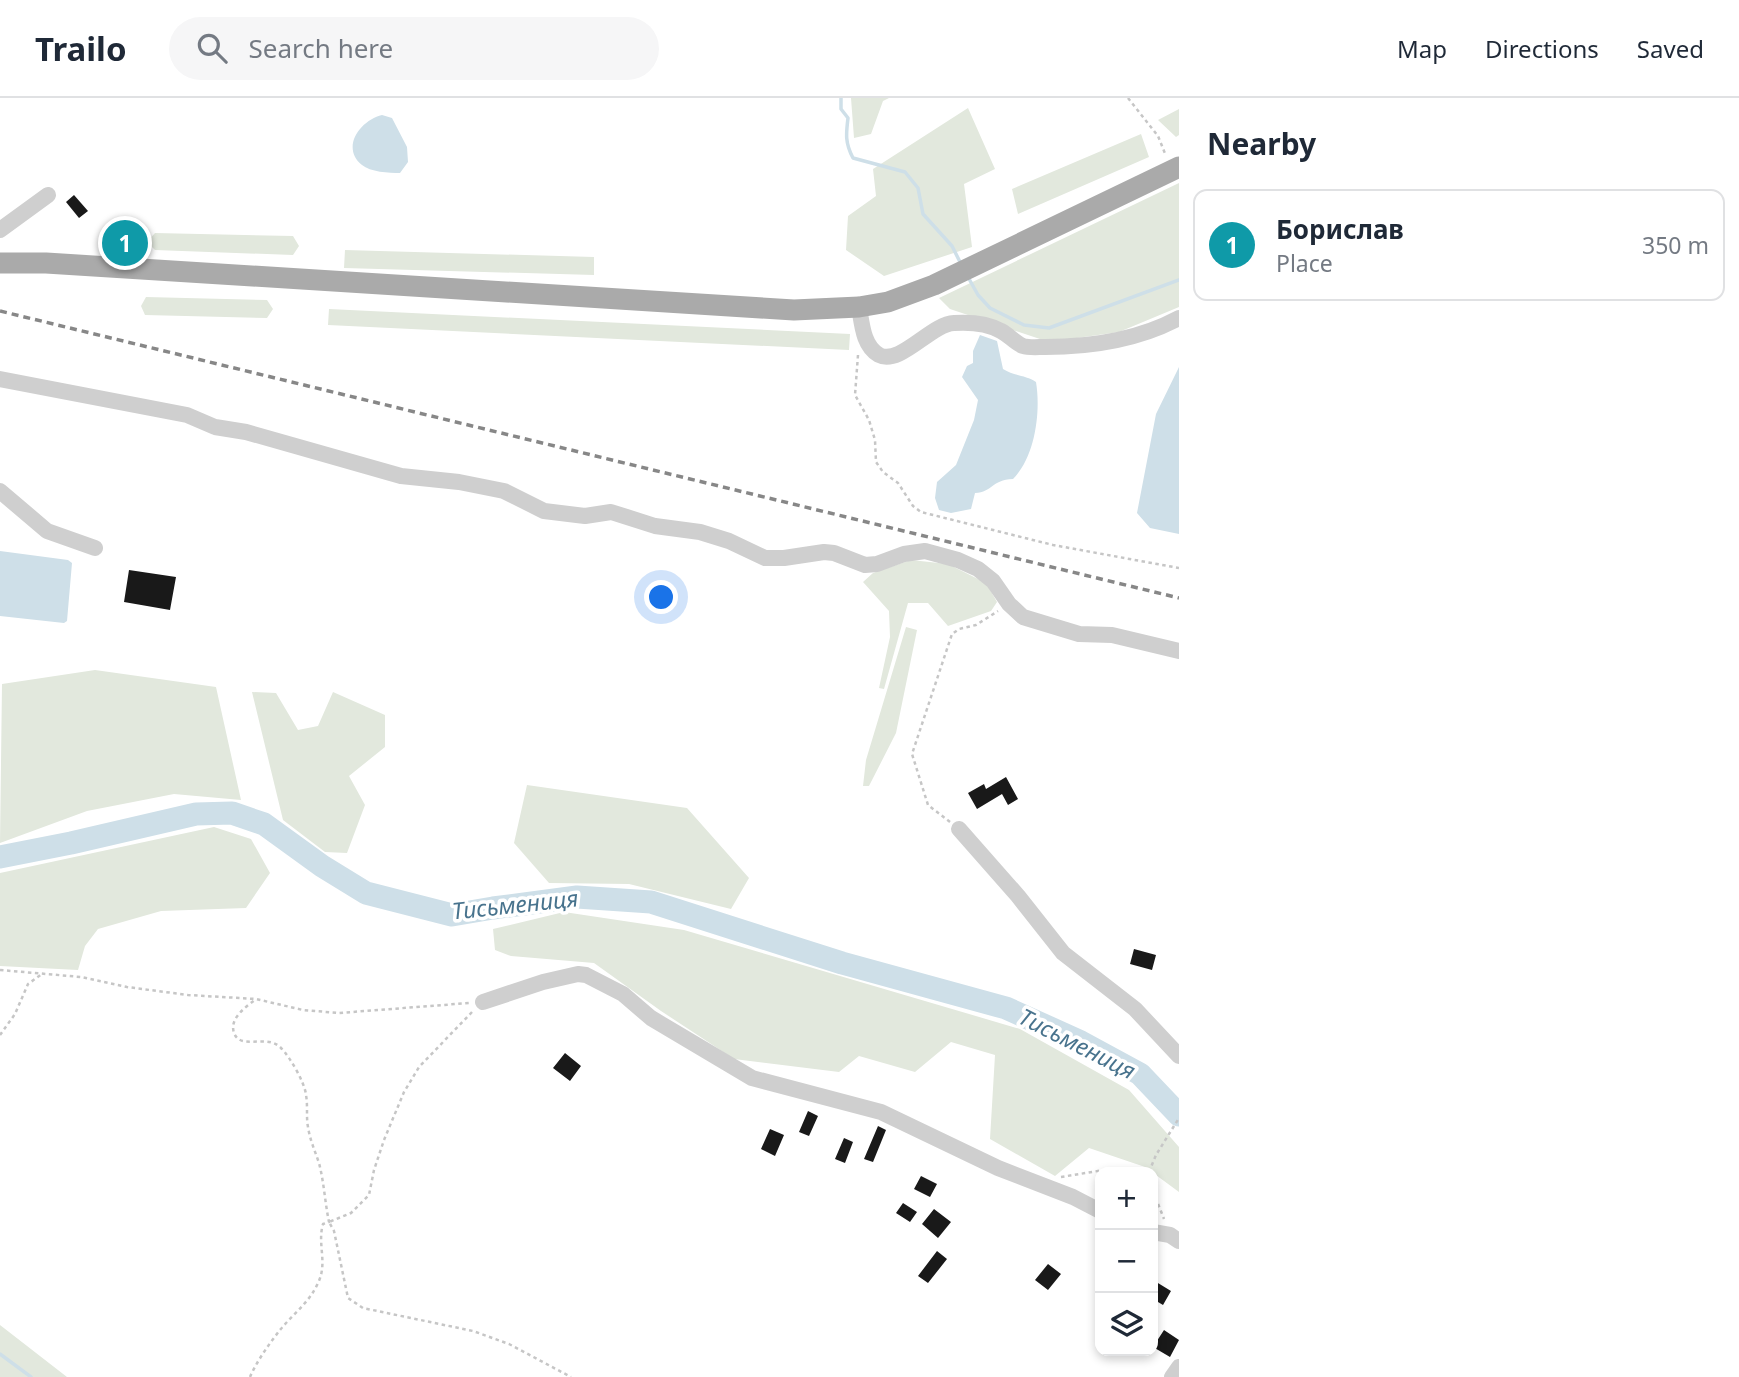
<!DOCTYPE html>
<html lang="en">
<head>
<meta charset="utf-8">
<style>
	body { margin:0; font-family:"Noto Sans",sans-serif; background:#f6f6f7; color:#1f2937 }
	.controls { position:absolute; right:21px; bottom:21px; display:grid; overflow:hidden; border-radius:14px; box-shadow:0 4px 10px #0003 }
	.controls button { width:63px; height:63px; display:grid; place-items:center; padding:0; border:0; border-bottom:2px solid #e0e1e3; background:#fff; color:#1f2937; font:35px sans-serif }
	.you { position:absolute; left:662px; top:500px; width:24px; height:24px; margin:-18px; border:5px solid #fff; border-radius:50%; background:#1a73e8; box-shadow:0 0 0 10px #1a73e833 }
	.badge { display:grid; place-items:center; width:46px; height:46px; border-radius:50%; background:#111827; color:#fff; font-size:23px; font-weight:700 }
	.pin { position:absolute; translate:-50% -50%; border:4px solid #fff; box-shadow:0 2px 7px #0006 }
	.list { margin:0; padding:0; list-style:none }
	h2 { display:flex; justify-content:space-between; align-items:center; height:91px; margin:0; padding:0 28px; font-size:30px }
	h2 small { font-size:23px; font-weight:400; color:#747a83 }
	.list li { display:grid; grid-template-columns:46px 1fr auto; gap:21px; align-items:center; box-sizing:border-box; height:112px; margin:0 14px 14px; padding:0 14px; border:2px solid #e0e1e3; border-radius:14px }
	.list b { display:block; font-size:26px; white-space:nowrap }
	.list p { margin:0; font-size:23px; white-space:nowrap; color:#747a83 }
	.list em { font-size:23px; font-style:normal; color:#747a83 }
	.icon { flex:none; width:38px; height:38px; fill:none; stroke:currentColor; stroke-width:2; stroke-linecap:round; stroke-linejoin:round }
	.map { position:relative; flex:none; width:1179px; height:1279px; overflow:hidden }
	header { display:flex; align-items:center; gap:42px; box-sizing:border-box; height:98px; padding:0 35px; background:#fff; border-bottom:2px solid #e0e1e3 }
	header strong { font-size:33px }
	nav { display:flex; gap:38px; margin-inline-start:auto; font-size:24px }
	.search { width:490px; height:63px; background:#f6f6f7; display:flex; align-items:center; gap:18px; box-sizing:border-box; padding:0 24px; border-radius:38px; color:#747a83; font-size:26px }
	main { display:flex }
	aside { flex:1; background:#fff }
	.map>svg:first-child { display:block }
</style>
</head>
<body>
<header>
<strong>Trailo</strong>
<div class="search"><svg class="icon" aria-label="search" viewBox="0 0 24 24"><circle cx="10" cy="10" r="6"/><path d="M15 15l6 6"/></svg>Search here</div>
<nav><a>Map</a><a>Directions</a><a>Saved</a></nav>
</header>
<main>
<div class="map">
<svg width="1179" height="1279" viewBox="0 0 1179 1279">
	<rect width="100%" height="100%" fill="#fff"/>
	<path fill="#e2e8dd" d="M851 0H889L883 3 871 36 854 40Z
		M968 10 995 71 964 86 972 149 884 178 846 152 848 118 876 98 873 71Z
		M1179 11V37L1176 39 1158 22Z
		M1141 36 1149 59 1018 116 1012 91Z
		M1179 85V209L1119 234 1049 244 950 211 939 200Z
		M155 135 293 138 299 148 293 157 155 152 147 144Z
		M345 152 594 159V177L344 170Z
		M146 199 267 202 273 211 267 220 145 217 141 208Z
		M329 211 850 236 849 252 328 227Z
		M911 462 948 466 986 485 997 504 991 513 948 528 928 505H908L884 591 879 590 890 539 889 513 863 484 873 475Z
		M906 529 917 532 896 635 869 688H863L866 662Z
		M95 572 216 589 241 702 174 696 87 713 0 745 2 586Z
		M252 594 276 595 298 632 318 628 333 594 385 617V649L349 678 365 707 347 755 325 754 283 722Z
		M527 687 687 710 749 780 731 811 629 786 549 785 514 745Z
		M214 729 251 741 270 775 246 810 161 813 98 831 85 848 78 872 0 868V775Z
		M564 814 684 832 1020 931 1129 992 1179 1049V1094L1145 1069 1089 1050 1055 1078 990 1041 995 957 951 944 915 974 859 958 839 974 734 961 661 913 594 865 511 858 495 852 493 831Z
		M0 1227 67 1279H0Z"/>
	<path fill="#cedfe8" d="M382 17 392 20 407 49 408 64 400 75C389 75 370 74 362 67 340 49 361 22 382 17Z
		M980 237 997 243 1003 271C1014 278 1026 277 1036 284 1041 314 1035 359 1013 381 991 382 993 394 975 395L971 411 951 415 939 412 935 400 937 384 956 367 974 322 978 302 962 279 967 268 973 265V253Z
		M1179 269V436L1150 430 1137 415 1156 316Z
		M0 453 68 462 72 465 67 523 64 525 0 518Z"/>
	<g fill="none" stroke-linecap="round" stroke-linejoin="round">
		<path stroke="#cedfe8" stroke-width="3.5" d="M841 0V11L848 20C846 36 845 45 853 60L905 74 918 90 923 116 952 148 961 166
			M968 179 978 197 990 210 1024 227 1049 230 1179 182
			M0 1256 31 1279"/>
		<path stroke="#cedfe8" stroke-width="23" d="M0 759 71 745 196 716 232 715 264 726 322 768 366 795 452 817 493 810 577 799 651 804 842 865 1006 910 1081 944 1140 976 1179 1017"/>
	</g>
	<path fill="#191919" d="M74 97 88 113 79 120 66 104Z
		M129 472 176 479 170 512 124 504Z
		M1006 679 1018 701 1008 707 1002 696 977 711 968 695 984 686 986 691Z
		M1134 851 1156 857 1152 872 1130 866Z
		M565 955 581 968 570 983 553 970Z
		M808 1013 818 1018 809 1038 799 1034Z
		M878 1028 886 1032 873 1064 864 1061Z
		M770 1031 784 1037 775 1058 761 1051Z
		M844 1040 853 1044 845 1065 835 1061Z
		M921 1078 937 1086 930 1099 914 1091Z
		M903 1105 917 1114 910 1124 896 1115Z
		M934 1111 951 1124 938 1140 922 1126Z
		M937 1153 947 1161 928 1185 918 1178Z
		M1048 1166 1061 1176 1048 1192 1035 1182Z
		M1153 1182 1171 1193 1163 1207 1153 1201Z
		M1164 1232 1179 1242 1170 1259 1153 1249Z"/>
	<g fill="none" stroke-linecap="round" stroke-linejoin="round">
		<path stroke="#c6c6c6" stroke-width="2.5" stroke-dasharray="3.5 3.5" stroke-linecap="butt" d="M1128 0 1158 38 1166 58
			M858 257 855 297 869 322 875 342 876 364 883 374 898 385 913 408 921 414 1053 447 1179 470
			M950 724 928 707 912 656 952 536 959 531 976 527 998 513
			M0 872 81 879 127 889 188 897 256 901 303 912 339 915 469 905
			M472 914 419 969 404 994 384 1042 374 1072 369 1097 351 1115 329 1124 334 1133 348 1200 363 1210 473 1233 509 1246 571 1279
			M0 937 15 916 28 886 42 876
			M1149 1074 1156 1057 1179 1020
			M1061 1079 1104 1072 1114 1074
			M1153 1093 1164 1121
			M250 1279C257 1263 269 1246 280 1232 293 1216 309 1205 318 1185 328 1165 317 1146 323 1126L329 1124C325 1105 324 1084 319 1065 315 1053 310 1042 308 1029 306 1019 308 1008 306 997 305 985 290 959 281 950 267 935 241 953 234 935 229 920 246 909 256 901"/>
		<path stroke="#cfcfcf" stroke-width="16" d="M0 132 48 97
			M859 209C862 226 863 248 879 257 900 268 931 226 954 225 970 224 987 225 1001 233 1009 237 1015 245 1023 248 1029 250 1038 249 1045 249 1091 249 1138 242 1179 220
			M0 281 187 317 215 329 246 334 401 378 459 384 504 393 544 413 585 418 611 414 655 428 700 434 729 443 765 460H784L824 454 834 455 865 467 877 466 904 456 925 453 958 462 978 471 993 483 1009 506 1023 519 1079 536 1112 537 1179 553
			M0 393 47 433 95 450
			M959 731 1018 798 1063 855 1135 911 1179 958
			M483 904 543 884 578 876 586 877 623 896 651 920 752 980 881 1014 998 1070 1073 1099 1100 1113
			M1153 1134 1170 1137 1179 1143
			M1172 1279 1179 1269"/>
		<path stroke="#aaa" stroke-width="21" d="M0 165H46L794 212 859 209 888 204 934 187 1179 69"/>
		<path stroke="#878787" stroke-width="3.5" stroke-dasharray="7 5" stroke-linecap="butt" d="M0 213 1179 500"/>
	</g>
	<g text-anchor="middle" stroke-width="7" stroke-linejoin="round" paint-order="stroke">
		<g font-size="23" font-style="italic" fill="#48738d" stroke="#fff">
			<text transform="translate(515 807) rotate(-6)" y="8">Тисьмениця</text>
			<text transform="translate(1077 946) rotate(27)" y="8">Тисьмениця</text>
		</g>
	</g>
</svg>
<div class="controls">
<button>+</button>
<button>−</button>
<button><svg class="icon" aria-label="layers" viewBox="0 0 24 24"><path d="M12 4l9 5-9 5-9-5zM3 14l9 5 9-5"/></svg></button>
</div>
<div class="you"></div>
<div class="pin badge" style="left:125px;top:145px;background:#0f9aa8">1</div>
</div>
<aside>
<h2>Nearby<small></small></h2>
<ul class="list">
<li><span class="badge" style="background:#0f9aa8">1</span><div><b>Борислав</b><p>Place</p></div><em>350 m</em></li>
</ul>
</aside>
</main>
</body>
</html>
